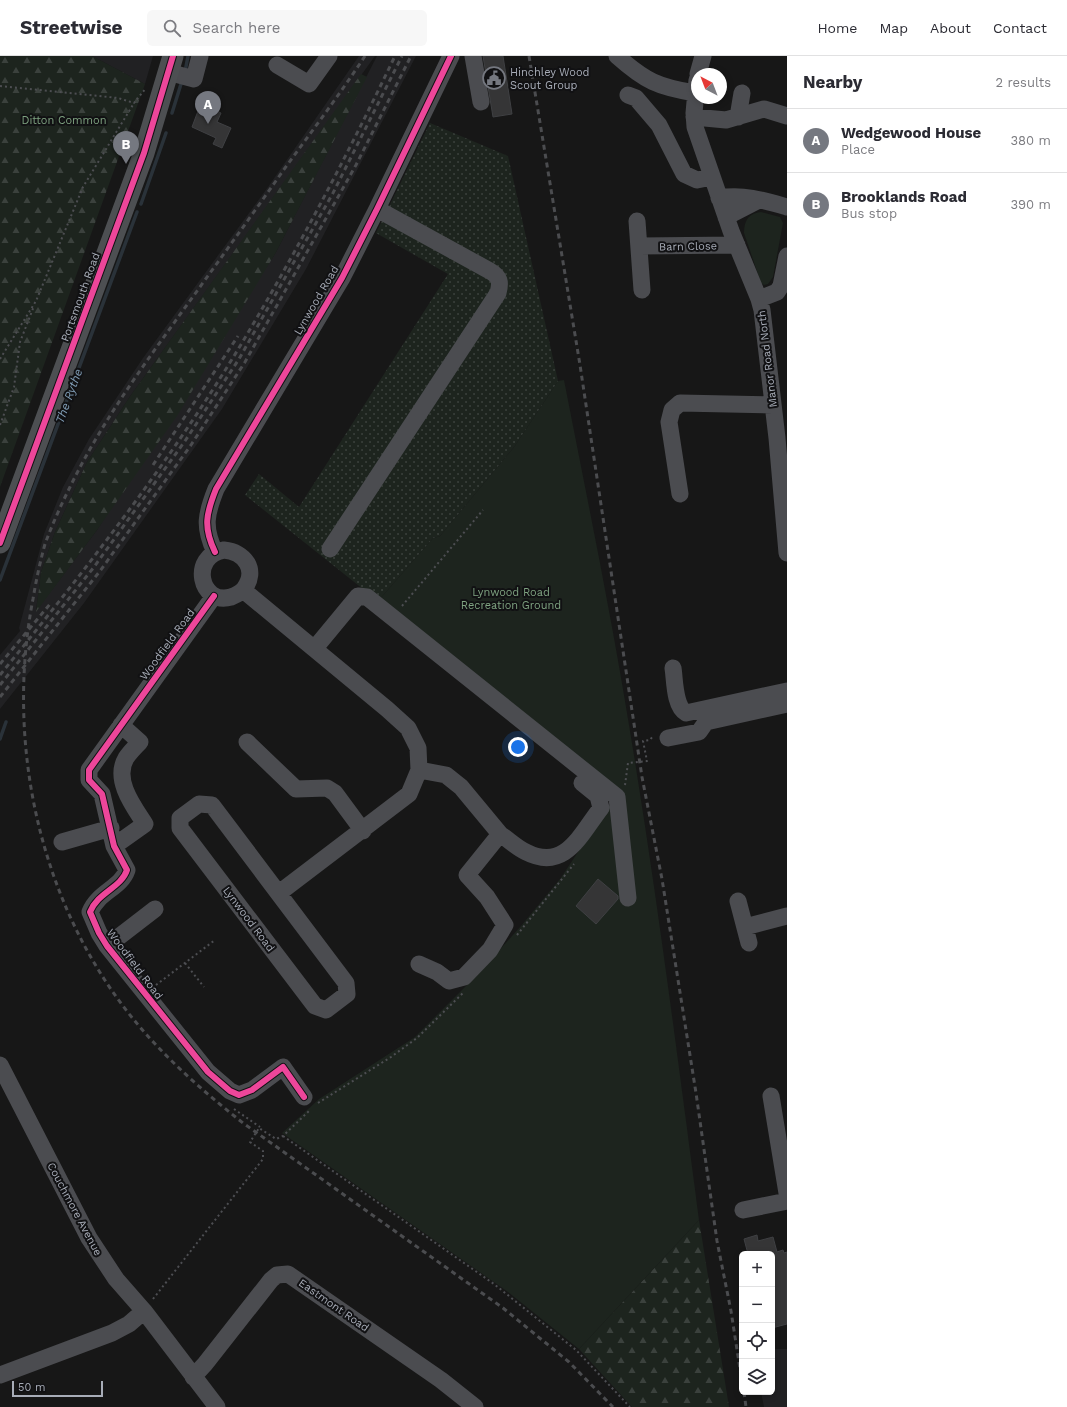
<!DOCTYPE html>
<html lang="en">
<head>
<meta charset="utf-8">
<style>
	body { margin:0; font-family:"Work Sans",sans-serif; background:#f7f7f7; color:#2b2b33 }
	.controls { position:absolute; right:12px; bottom:12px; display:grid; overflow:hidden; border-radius:6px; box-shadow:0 2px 6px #0003 }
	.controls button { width:36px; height:36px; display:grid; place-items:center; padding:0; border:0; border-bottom:1px solid #e1e1e2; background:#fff; color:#2b2b33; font:20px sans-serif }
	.compass { position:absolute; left:691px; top:12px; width:36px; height:36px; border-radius:50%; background:#fff; box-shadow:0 2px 6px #0003; rotate:318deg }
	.scale { position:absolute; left:12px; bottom:10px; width:91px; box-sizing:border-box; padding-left:4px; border:2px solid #a8adb8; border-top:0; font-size:11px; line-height:14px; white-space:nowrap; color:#a8adb8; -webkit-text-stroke:3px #111113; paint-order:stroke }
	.you { position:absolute; left:518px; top:691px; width:14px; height:14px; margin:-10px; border:3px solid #fff; border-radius:50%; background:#1a73e8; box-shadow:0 0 0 6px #1a73e833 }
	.badge { display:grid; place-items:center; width:26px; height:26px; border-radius:50%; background:#757880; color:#fff; font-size:13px; font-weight:700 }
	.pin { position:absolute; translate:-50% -33px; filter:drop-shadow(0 1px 2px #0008) }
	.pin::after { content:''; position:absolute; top:21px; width:14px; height:12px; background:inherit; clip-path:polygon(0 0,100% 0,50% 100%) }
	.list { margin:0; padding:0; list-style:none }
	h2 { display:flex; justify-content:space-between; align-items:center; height:52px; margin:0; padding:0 16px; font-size:17px }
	h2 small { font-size:13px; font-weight:400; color:#7c7c81 }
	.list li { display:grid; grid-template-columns:26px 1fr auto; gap:12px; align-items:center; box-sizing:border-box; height:64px; padding:0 16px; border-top:1px solid #e1e1e2 }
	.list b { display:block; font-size:15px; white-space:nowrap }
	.list p { margin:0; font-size:13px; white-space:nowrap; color:#7c7c81 }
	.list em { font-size:13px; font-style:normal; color:#7c7c81 }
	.icon { flex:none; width:22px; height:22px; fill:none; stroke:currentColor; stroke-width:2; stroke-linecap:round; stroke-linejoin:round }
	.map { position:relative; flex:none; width:787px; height:1351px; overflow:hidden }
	header { display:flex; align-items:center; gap:24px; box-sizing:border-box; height:56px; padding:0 20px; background:#fff; border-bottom:1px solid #e1e1e2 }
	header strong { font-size:19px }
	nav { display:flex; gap:22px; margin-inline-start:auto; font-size:14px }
	.search { width:280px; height:36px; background:#f7f7f7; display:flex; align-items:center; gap:10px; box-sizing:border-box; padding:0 14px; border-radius:6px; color:#7c7c81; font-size:15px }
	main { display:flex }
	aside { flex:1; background:#fff }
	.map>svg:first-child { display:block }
</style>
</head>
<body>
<header>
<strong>Streetwise</strong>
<div class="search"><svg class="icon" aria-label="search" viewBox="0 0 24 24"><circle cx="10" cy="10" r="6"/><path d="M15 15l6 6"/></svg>Search here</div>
<nav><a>Home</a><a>Map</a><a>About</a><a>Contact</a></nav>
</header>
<main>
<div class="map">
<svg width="787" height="1351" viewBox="0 0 787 1351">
	<defs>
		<pattern id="forest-firs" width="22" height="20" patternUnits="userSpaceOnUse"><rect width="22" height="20" fill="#1d241e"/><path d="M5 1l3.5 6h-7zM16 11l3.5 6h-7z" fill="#3b413d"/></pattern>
		<pattern id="garden-dots" width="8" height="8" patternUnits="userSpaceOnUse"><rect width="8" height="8" fill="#1d241e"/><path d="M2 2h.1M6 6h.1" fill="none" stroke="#3b413d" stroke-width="1.8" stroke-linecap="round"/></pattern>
	</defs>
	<rect width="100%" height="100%" fill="#171717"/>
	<path fill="#212123" d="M92 0H153L145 28Z
		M359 0H375L131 339 87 406 55 476 41 516 36 555 97 474 275 198 377 0H416L306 213 222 353 84 547 0 653V599L20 575 19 572 44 478 63 431 89 383 143 302 268 131Z
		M772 1293H787V1351H764L761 1336H772Z"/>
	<path fill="url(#forest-firs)" d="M0 0H92L145 28 0 431Z
		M361 18 367 21 275 198 177 360 97 474 36 556 41 516 55 476 87 406 131 339Z
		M699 1164 729 1351H632L579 1293Z"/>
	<path fill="#1d241e" d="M761 156 780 161 783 167 773 221 768 228 764 229 761 227 744 177C744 164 749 157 761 156Z
		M564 324C580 406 597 489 612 571 648 768 673 966 699 1164L579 1293 508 1236 282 1077 319 1043 415 981 477 919 521 870 560 823 614 742 356 537 361 531 378 545 433 482 440 480 514 391 558 325Z"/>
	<path fill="url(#garden-dots)" d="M430 67 508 100 558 325 514 391 440 480 433 482 378 545 245 439 259 418 299 451 448 218 376 177Z"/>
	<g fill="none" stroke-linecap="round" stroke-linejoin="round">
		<path stroke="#2a3239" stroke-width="3.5" d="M185 16 188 0
			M172 57 181 28
			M141 148 166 77
			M0 524 137 156
			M0 683 6 666"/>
	</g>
	<path fill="#353536" stroke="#3f4043" d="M483 0H503L512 58 493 61Z
		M201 47 221 57 217 66 231 72 222 92 213 88 216 82 192 71Z
		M598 823 618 840V843L596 868 576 850Z
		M757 1179 758 1185 773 1181 777 1196 783 1194 784 1197 787 1196V1268L772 1272V1198H748L744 1183Z"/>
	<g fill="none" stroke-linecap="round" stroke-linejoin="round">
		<path stroke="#4d4e52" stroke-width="2" stroke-dasharray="2 3" stroke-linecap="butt" d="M0 30 118 42 134 47 146 32
			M0 303 36 245 83 131 134 47
			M0 369 14 331 20 286 34 250
			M402 550 483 454
			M625 729 628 707 647 705 643 685 650 684 653 680
			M517 879 574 808
			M185 907 204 931
			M156 929 215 884
			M318 1047 391 1001 417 982 464 936
			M234 1053 260 1071
			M283 1080 494 1228 576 1294 630 1351
			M153 1243 263 1103V1095L250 1086 259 1072 276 1083 283 1080 309 1055"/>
		<path stroke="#4b4c50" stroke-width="17" d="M473 0 481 46
			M617 0C645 25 658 31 695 37
			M277 9 309 28 329 0
			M168 16 194 23 200 0
			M698 18 703 0
			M697 24 694 57 695 71 731 175 759 243 762 254 777 382 787 497
			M628 39 636 42 659 69 684 118 697 124 712 121
			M694 61 726 64 764 53 787 60
			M738 61 742 37
			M719 142C743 138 763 144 787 151
			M726 161 759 144
			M637 165 642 234
			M639 190 737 189
			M759 243 777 236 781 230 787 200
			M680 438 669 366 672 354 680 347 773 349
			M330 493 498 237C501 226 500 221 490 215L377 153
			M224 494C245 496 258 514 244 533 241 537 236 539 231 541 200 550 189 500 224 494Z
			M215 496C203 471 206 458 216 433L342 222 377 153 451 0
			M243 534 387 653 408 672 418 692 419 714 409 738 279 837
			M214 540 89 714V724L102 738 114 790 127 814C121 832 98 836 90 856L99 877 107 890 208 1016 230 1035 239 1039 252 1034 283 1011 304 1041
			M315 592 358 540 367 541 617 741 628 842
			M673 612C675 624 674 650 686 657L787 635
			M668 682 699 676 706 666 787 648
			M247 686 296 733 327 732 335 737 363 775
			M199 748 212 749 346 927 347 938 326 954 315 950 180 772V762Z
			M500 778C509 784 517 792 526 796 565 816 580 779 601 752L598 740 582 727
			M62 786 111 772
			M114 790 145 768C134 751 113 724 126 702 130 696 135 691 140 686L121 669
			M738 845 749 887
			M745 871 787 860
			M107 890 155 853
			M419 908 437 916 449 925 464 921 490 894 505 869 487 841 467 819 500 778 461 731 446 719 419 714
			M0 1009 89 1182 116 1223 144 1255 129 1268 112 1277 0 1319
			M771 1040 787 1137
			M743 1154 787 1145
			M144 1255 217 1351
			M193 1321 205 1308 271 1224 277 1219 288 1218 441 1324 475 1351"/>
		<path stroke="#4d4f52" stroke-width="21" d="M0 487 144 97 173 0"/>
		<path stroke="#4b4c4f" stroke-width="3" stroke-dasharray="5 4" stroke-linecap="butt" d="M365 0C340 38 312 75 285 112 252 159 218 206 184 253 143 310 101 367 70 431 61 449 52 469 45 488 40 506 36 525 33 543 6 682 37 836 123 950 157 995 199 1032 243 1067L503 1252 569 1306 613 1351
			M529 0 580 309 642 721 662 823 696 1037 717 1185 731 1255 742 1326
			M153 409 238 280
			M0 608 50 548
			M0 619C83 517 165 412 234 300 293 203 346 102 395 0
			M0 629 94 511 185 385 239 303 333 137 402 0
			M0 641 100 515 191 389 245 306 356 109 411 0
			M744 1336 746 1351"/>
		<g stroke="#111113" stroke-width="8">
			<path id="cycleway" d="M0 487 144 97 173 0
				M215 496C203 471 206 458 216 433L342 222 377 153 451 0
				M214 540 89 714V724L102 738 114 790 127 814C121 832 98 836 90 856L99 877 107 890 208 1016 230 1035 239 1039 252 1034 283 1011 304 1041"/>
		</g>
		<use href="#cycleway" stroke="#ed469a" stroke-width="6"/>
	</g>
	<defs>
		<g id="civic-ring" transform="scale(1.15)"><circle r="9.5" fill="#111113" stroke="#757880" stroke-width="1.5"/><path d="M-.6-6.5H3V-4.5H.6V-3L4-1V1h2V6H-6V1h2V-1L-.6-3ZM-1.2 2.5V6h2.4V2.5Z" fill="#757880"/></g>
	</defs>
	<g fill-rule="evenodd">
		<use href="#civic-ring" x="494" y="22"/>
	</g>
	<g text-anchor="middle" stroke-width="4" stroke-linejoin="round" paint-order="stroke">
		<g font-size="11" fill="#a8adb8" stroke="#111113" text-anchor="start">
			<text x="510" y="20">Hinchley Wood<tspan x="510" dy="13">Scout Group</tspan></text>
		</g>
		<g font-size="11" fill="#7fa381" stroke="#111113">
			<text x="64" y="68">Ditton Common</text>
			<text x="511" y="540">Lynwood Road<tspan x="511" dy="13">Recreation Ground</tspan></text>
		</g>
		<g font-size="11" fill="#a8adb8" stroke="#111113">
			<text transform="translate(688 190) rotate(-1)" y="4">Barn Close</text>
			<text transform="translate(80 241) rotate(-70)" y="4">Portsmouth Road</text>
			<text transform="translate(316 244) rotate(-60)" y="4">Lynwood Road</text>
			<text transform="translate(767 303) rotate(-97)" y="4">Manor Road North</text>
			<text transform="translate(167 588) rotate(-54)" y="4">Woodfield Road</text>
			<text transform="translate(249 863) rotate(53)" y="4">Lynwood Road</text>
			<text transform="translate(135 908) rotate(53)" y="4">Woodfield Road</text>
			<text transform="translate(75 1153) rotate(62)" y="4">Couchmore Avenue</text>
			<text transform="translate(334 1249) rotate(35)" y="4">Eastmont Road</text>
		</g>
		<g font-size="12" font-style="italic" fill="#7f9bb3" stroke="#111113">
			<text transform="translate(69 340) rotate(-70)" y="4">The Rythe</text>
		</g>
	</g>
</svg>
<div class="controls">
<button>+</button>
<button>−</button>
<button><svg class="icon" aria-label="locate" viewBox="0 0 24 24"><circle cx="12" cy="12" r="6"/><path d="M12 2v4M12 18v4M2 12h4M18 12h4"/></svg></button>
<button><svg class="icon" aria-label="layers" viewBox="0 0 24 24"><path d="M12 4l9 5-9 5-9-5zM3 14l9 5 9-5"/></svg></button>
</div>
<svg class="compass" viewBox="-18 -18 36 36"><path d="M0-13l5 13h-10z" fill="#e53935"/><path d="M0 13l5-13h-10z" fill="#7c7c81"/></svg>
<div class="scale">50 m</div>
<div class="you"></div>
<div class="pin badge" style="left:208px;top:68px">A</div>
<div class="pin badge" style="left:126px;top:108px">B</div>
</div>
<aside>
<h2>Nearby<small>2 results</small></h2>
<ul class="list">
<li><span class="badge">A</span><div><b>Wedgewood House</b><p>Place</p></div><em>380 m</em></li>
<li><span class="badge">B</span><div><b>Brooklands Road</b><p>Bus stop</p></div><em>390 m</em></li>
</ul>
</aside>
</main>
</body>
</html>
